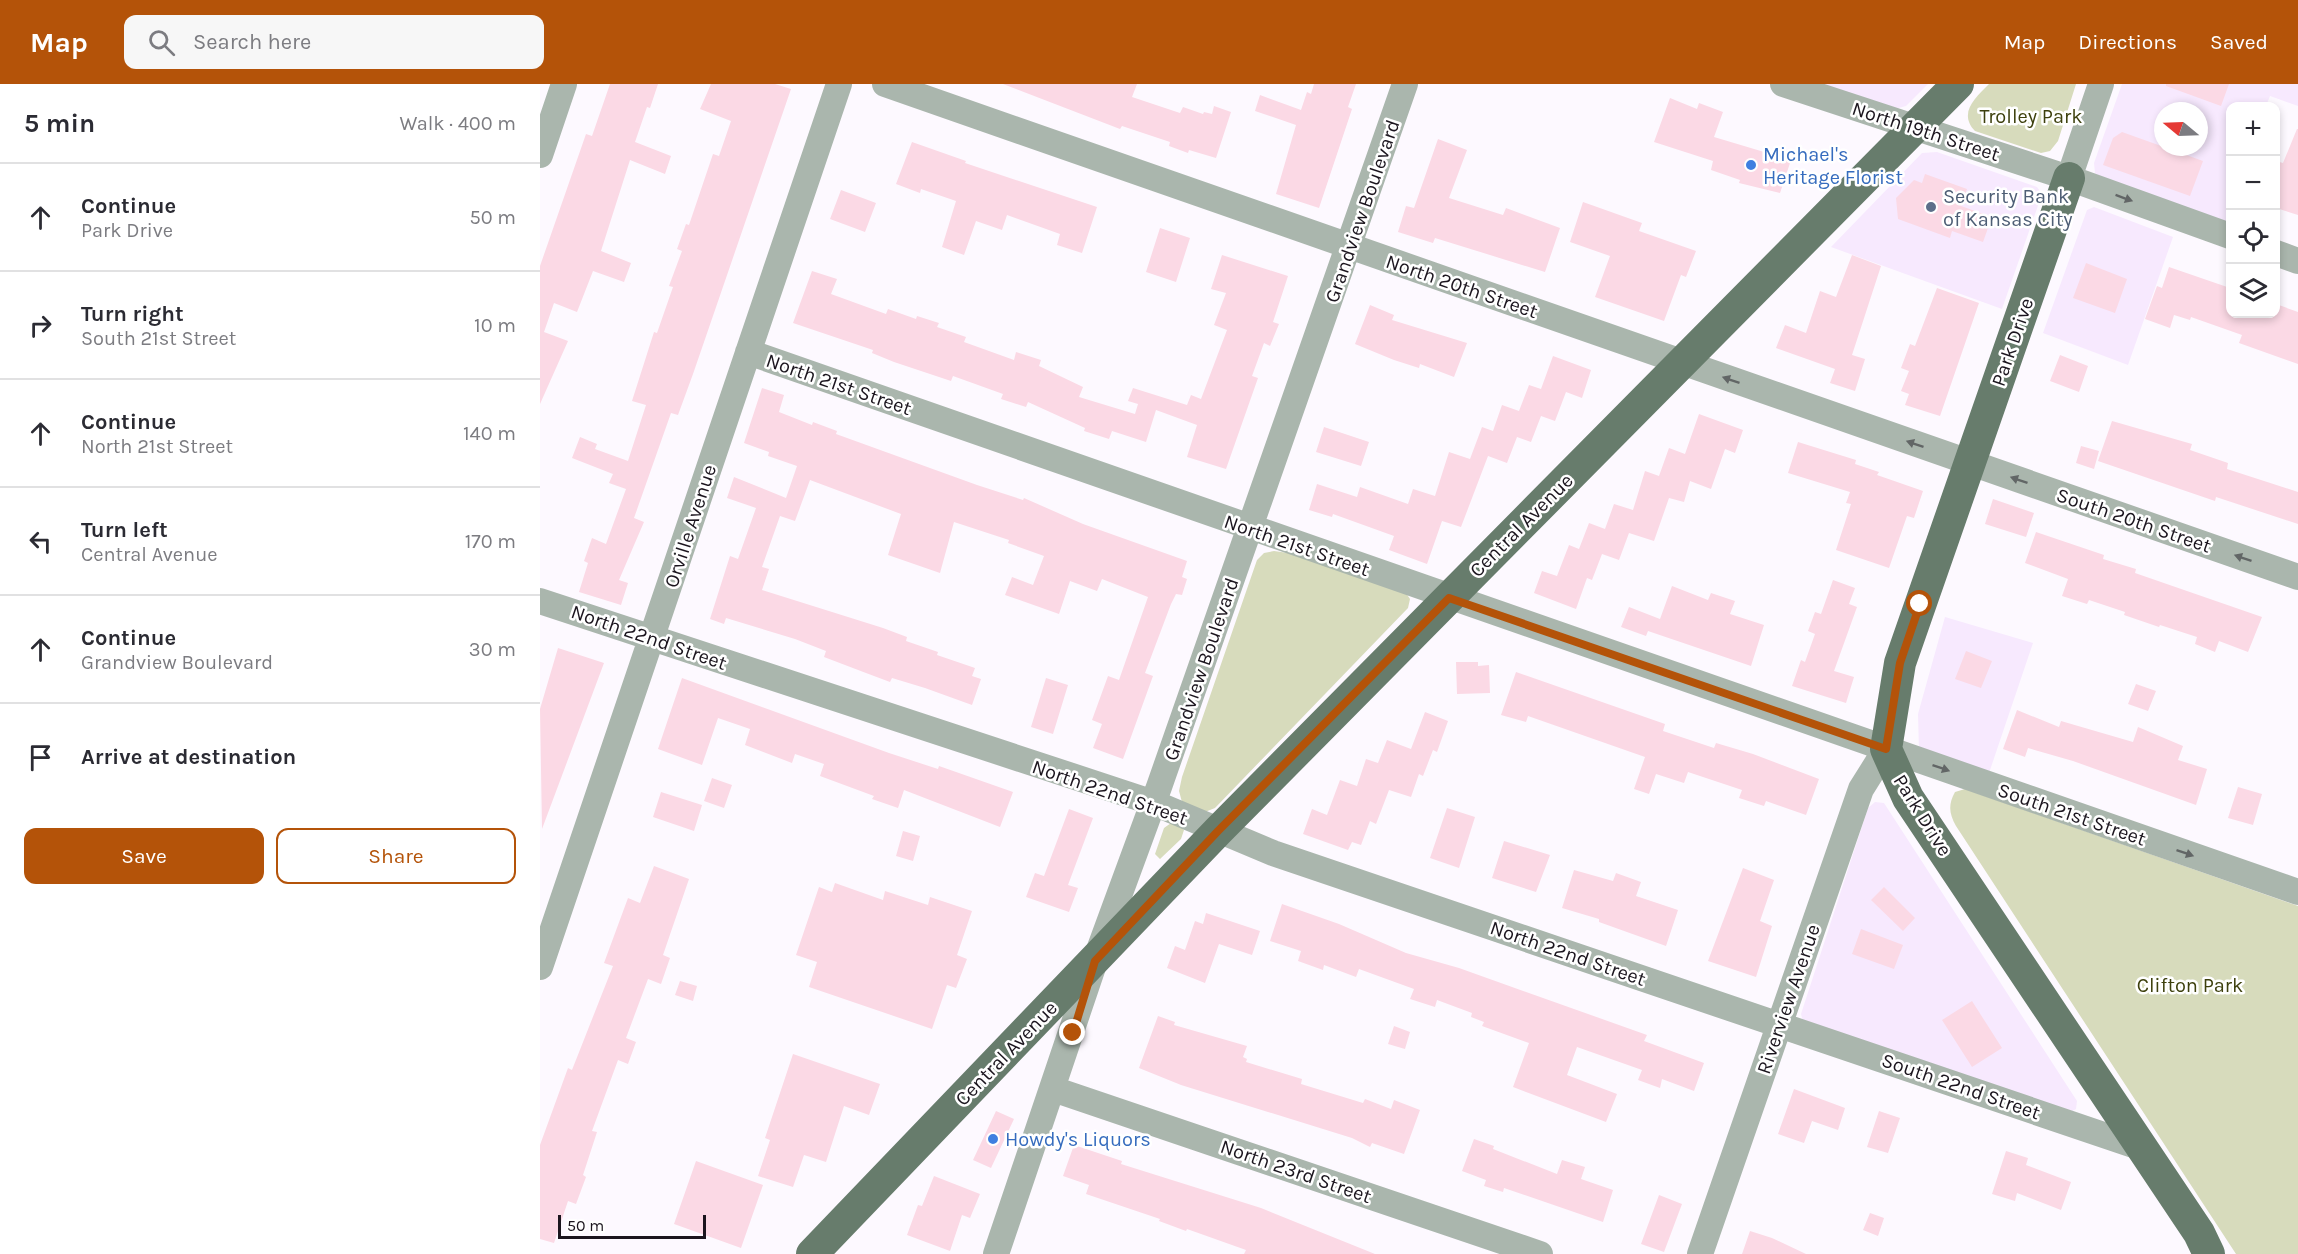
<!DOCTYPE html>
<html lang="en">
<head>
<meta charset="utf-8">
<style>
	body { margin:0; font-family:Karla,sans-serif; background:#f7f7f7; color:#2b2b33 }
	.controls { position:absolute; right:18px; top:18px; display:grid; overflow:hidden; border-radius:12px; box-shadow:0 3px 9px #0003 }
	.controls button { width:54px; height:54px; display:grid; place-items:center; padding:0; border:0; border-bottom:2px solid #e1e1e2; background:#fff; color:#2b2b33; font:30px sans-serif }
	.compass { position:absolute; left:1614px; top:18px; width:54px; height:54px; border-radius:50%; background:#fff; box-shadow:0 3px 9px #0003; rotate:289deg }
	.scale { position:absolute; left:18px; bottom:15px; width:148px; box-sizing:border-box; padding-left:6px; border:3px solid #1b151e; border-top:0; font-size:16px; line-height:21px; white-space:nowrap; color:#1b151e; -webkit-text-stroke:4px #fff; paint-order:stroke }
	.stop { position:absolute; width:18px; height:18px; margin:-14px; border:4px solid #b45309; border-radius:50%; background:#fff }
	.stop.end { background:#b45309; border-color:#fff; box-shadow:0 2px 6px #0008 }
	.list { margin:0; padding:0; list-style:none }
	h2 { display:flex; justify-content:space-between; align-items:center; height:78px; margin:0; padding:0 24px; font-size:26px }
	h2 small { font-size:20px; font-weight:400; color:#7c7c81 }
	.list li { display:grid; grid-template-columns:39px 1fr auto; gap:18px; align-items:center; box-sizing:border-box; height:108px; padding:0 24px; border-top:2px solid #e1e1e2 }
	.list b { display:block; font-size:22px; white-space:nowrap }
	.list p { margin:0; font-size:20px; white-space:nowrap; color:#7c7c81 }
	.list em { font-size:20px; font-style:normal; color:#7c7c81 }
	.actions { display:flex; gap:12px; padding:18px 24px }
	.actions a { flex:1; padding:14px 0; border:2px solid #b45309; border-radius:12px; text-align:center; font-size:21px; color:#b45309 }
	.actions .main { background:#b45309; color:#fff }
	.icon { flex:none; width:33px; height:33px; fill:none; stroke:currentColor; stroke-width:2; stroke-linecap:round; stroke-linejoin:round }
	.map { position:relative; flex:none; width:1758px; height:1170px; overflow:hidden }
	header { display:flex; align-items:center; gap:36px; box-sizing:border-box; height:84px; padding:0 30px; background:#b45309; color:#fff }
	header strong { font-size:28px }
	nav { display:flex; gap:33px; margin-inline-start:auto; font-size:21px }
	.search { width:420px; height:54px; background:#f7f7f7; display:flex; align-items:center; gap:15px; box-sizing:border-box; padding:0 21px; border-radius:12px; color:#7c7c81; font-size:22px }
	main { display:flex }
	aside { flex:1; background:#fff }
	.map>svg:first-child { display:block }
</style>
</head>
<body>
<header>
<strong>Map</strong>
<div class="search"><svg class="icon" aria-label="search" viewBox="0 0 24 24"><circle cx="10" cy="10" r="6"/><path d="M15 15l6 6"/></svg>Search here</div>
<nav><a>Map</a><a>Directions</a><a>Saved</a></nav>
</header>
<main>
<aside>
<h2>5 min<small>Walk · 400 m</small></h2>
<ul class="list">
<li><svg class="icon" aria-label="ahead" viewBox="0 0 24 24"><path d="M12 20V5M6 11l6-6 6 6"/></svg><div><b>Continue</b><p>Park Drive</p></div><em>50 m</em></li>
<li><svg class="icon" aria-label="right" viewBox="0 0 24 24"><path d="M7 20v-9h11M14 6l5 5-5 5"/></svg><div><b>Turn right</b><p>South 21st Street</p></div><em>10 m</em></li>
<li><svg class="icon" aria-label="ahead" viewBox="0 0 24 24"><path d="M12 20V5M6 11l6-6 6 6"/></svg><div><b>Continue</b><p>North 21st Street</p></div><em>140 m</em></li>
<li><svg class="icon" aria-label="left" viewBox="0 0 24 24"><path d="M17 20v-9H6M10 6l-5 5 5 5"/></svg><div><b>Turn left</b><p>Central Avenue</p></div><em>170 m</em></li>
<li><svg class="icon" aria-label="ahead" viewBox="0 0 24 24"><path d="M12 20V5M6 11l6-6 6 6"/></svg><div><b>Continue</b><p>Grandview Boulevard</p></div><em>30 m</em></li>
<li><svg class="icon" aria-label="arrive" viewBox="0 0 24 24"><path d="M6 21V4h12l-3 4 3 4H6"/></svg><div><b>Arrive at destination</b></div></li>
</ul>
<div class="actions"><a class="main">Save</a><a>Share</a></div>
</aside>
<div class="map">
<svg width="1758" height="1170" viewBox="0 0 1758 1170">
	<rect width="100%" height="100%" fill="#fdf9ff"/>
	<path fill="#f7e9fe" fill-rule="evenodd" d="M1281 0H1388L1366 22 1355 25Z
		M1582 0H1758V22L1730 12 1726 22H1690V126L1685 143 1561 97 1555 89 1554 79ZM1623 27H1659V63H1623Z
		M1397 68 1497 103 1502 110 1462 225 1291 163 1382 69Z
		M1554 123 1633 153 1588 281 1503 249 1547 126Z
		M1405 533 1493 559 1448 692 1379 667 1378 630Z
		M1335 718 1344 719 1537 1017 1536 1025 1529 1029 1263 938 1261 930 1328 724Z"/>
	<path fill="#d7dbbc" d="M1449 0H1536L1518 57 1510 67 1501 69 1435 47C1418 29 1435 14 1449 0Z
		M734 467 748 469 866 509 870 515 868 524 675 724 665 728 642 718 639 707 642 693 717 476 724 469Z
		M1425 705 1758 822V1170H1696L1416 742C1409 729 1408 721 1415 708Z
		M631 739 639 740 644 746 641 755 620 775 615 770 624 744Z"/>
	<path fill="#fbd9e5" d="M70 0H118L110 24 107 23 95 58 131 72 125 90 90 76 61 167 91 179 84 198 53 187 37 228 14 219 4 248 28 257 0 320V182L46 50 52 52Z
		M171 0H235L251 5 153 290 138 331 131 329 94 434 104 438 79 496 88 499 81 521 39 508 48 479 44 477 52 454 66 460 86 405 69 399 73 390 32 374 40 353 57 360 55 365 88 377 106 321 92 317 114 248 117 249 133 203 129 202 142 167 137 165 146 140 149 141 173 70 179 72 191 37 160 25Z
		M463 0H597L592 13 640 29 643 23 663 30 664 28 672 30 674 22 691 28 676 74 649 66 648 69 629 62 630 58 582 42 580 45Z
		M774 0H816L808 23 812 25 779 124 736 110 756 41 715 27 720 11 761 26 767 8 771 10Z
		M1626 0H1689L1681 22 1626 2Z
		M1130 14 1157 25 1159 19 1183 28 1174 53 1251 76 1240 109 1199 99 1200 96 1171 86 1173 77 1114 58Z
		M1757 45H1758V131L1736 124V77L1743 79Z
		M1582 48 1663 77 1650 112 1563 81 1573 54Z
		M898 55 927 66 909 114 963 131 966 124 1020 144 1005 188 895 154 893 159 858 148 866 122 874 124Z
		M372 58 426 77 425 79 557 123 542 169 517 161 520 150 467 131 462 146 436 137 424 171 402 163 416 117 381 105 380 109 356 100Z
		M1385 90 1427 105 1421 122 1452 133 1443 158 1412 147 1410 154 1358 135 1356 114 1374 96 1382 99Z
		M301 106 336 119 325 148 290 135Z
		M1043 118 1102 139 1099 147 1156 167 1146 193 1141 191 1124 237 1055 213 1070 172 1030 158Z
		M620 144 650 154 636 198 606 188Z
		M682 171 748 192 733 238 739 240 730 262 724 259 712 292 718 294 686 385 647 373 657 341 616 326 606 358 572 347 569 355 544 347 545 344 488 318 486 323 461 315 463 310 413 292 411 297 354 278 332 269 333 266 253 239 272 187 297 195 291 210 346 230 348 225 376 235 377 232 399 239 397 243 426 253 424 258 474 276 476 268 501 276 499 282 543 303 539 313 595 330 598 320 588 317 593 304 647 321 651 311 661 315 687 246 674 241 686 209 671 205Z
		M1312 171 1341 182 1312 271 1325 275 1315 307 1290 299 1295 285 1236 264 1245 241 1266 249 1280 207 1296 213Z
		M1546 179 1587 195 1575 229 1533 214Z
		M1629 183 1690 204V230H1736V220L1758 228V280L1699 259 1702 251 1651 233 1650 236 1634 231 1630 244 1605 235 1617 202 1622 204Z
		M1397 204 1439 219 1400 332 1365 321 1369 310 1361 307 1369 287 1361 284 1370 260 1375 262Z
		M830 221 854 231 852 236 927 259 914 293 880 280 879 284 854 276 815 260Z
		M1520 271 1548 282 1539 308 1510 297Z
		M1013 272 1051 286 1042 314 1026 308 1015 337 1001 332 991 358 977 353 967 379 948 372 921 443 902 437 887 480 849 466 854 452 793 430 792 433 769 426 777 400 817 413 820 403 868 420 873 405 895 412 909 368 930 375 942 343 953 347 962 321 979 327 989 301 1001 305Z
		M222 304 244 311 239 328 272 341 273 338 297 347 296 350 437 401 483 416 484 414 543 440 647 477 642 493 647 495 642 511 636 510 631 520 605 589 613 592 583 675 553 664 562 640 552 636 568 592 579 596 608 513 562 495 557 507 530 497 519 530 465 511 472 493 493 501 504 472 468 459 469 456 414 438 400 489 348 471 361 430 270 396 255 437 240 432 222 483 229 485 222 506 343 544 367 553 366 557 398 568 397 571 435 584 432 592 441 595 432 621 385 604 352 594 350 598 326 589 284 573 286 567 255 555 186 534 184 540 170 535 190 472 198 475 216 424 187 414 194 393 246 414 257 382 228 372 229 368 204 359Z
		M1159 330 1203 346 1195 369 1185 365 1171 405 1150 397 1144 418 1129 414 1114 457 1089 449 1079 476 1062 470 1052 496 1047 494 1036 525 994 509 1002 487 1017 492 1029 461 1039 465 1049 439 1065 445 1074 420 1093 426 1105 387 1119 392 1129 364 1145 370Z
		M1572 337 1652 360 1650 366 1688 379 1687 385 1758 408V440L1676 413 1675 417 1558 377Z
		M784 343 829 358 821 382 776 368Z
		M1258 358 1316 376 1315 380 1339 388 1337 391 1383 407 1374 434 1367 432 1349 484 1296 466 1311 420 1306 419 1310 408 1248 389Z
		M1541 362 1559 367 1554 385 1536 379Z
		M1453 415 1494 429 1486 453 1445 440Z
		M1496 448 1564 471 1563 475 1596 485 1595 489 1722 533 1708 568 1679 557 1675 568 1655 560 1657 553 1620 541 1619 543 1584 531 1585 528 1549 516 1547 520 1522 512 1528 495 1485 479Z
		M1293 496 1315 504 1309 520 1317 523 1294 587 1314 593 1306 619 1252 602 1261 576 1265 578 1275 550 1268 547 1275 528 1281 530Z
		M1132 502 1168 516 1171 509 1195 517 1190 530 1224 541 1211 582 1108 547 1106 552 1081 543 1089 523 1120 535Z
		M18 564 64 579 2 745 0 625Z
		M1426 567 1452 577 1441 604 1415 595Z
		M916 578H938V582L949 581 950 609 917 610Z
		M976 588 1125 640 1123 647 1174 664 1176 659 1213 670 1279 695 1266 731 1226 717 1224 722 1199 714 1202 706 1148 688 1144 699 1116 690 1109 710 1094 705 1105 673 988 632 986 638 961 631Z
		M142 594 349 669 398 685 399 682 473 708 460 743 364 706 358 724 332 715 334 712 280 692 284 680 255 670 252 679 205 661 210 645 178 634 162 681 118 665Z
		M506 594 528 601 513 650 491 643Z
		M1596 600 1616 607 1608 627 1588 620Z
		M1477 626 1519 643 1521 637 1593 658 1598 643 1643 662 1638 676 1667 685 1656 721 1533 677 1488 664 1485 673 1463 665Z
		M885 628 908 637 897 668 893 666 883 692 879 690 871 713 849 706 836 740 830 737 821 761 812 758 808 766 763 750 772 725 787 731 800 696 817 702 826 675 838 679 847 656 871 665Z
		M172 694 192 701 184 724 164 717Z
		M1698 703 1722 710 1713 741 1688 734Z
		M121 708 162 721 154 747 113 733Z
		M907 724 935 733 919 784 890 774Z
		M529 725 553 734 528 801 538 804 529 828 486 813 495 789 504 792Z
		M363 747 380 752 373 777 356 772Z
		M964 757 1010 771 996 808 952 794Z
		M114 782 149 795 123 871 130 874 121 900 108 895 86 954 96 958 88 980 78 976 52 1047 57 1048 43 1091 46 1093 36 1120 28 1117 14 1159 0 1155V1061L28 984 32 986 73 882 64 879 88 814 100 819Z
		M1203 784 1234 796 1220 837 1232 842 1216 893 1168 877Z
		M1034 786 1073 797 1076 789 1101 798 1096 812 1138 826 1126 862 1059 838V835L1022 824Z
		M295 799 343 816 345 807 388 821 390 813 432 827 417 871 427 875 416 904 407 901 392 945 269 903 277 878 256 871 279 803 292 808Z
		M1344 803 1375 834 1363 847 1331 816Z
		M742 820 799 840 866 869 919 884 1107 951 1104 957 1164 979 1154 1007 1122 995 1120 1004 1098 996 1102 986 1037 963 1027 991 1077 1010 1066 1038 973 1003 989 959 942 942 944 938 931 933 932 929 897 916 895 923 870 915 874 905 819 885 816 893 784 881 783 886 758 877 761 867 730 857Z
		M666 829 720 847 712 871 679 860 665 899 627 884 635 862 645 866 655 837 663 840Z
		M1321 845 1363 861 1354 885 1312 870Z
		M140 897 157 902 153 917 135 911Z
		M1432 917 1462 964 1432 983 1402 936Z
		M618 932 635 938 634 941 707 962 703 973 707 975 706 978 762 995 761 1000 823 1019 825 1015 851 1025 854 1016 880 1026 864 1070 832 1059 830 1063 812 1054 641 1001 599 984Z
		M854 942 870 948 865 965 848 960Z
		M253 970 340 1000 329 1031 304 1022 286 1078 264 1071 253 1103 218 1092 230 1056 225 1054Z
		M1254 1005 1305 1024 1298 1046 1272 1037 1264 1059 1238 1050Z
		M456 1027 474 1035 451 1084 433 1076Z
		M1339 1027 1360 1034 1348 1069 1327 1063Z
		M934 1055 954 1062 953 1065 1017 1090 1022 1076 1045 1083 1041 1095 1073 1106 1063 1138 964 1104 963 1108 944 1102 946 1096 922 1087Z
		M534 1061 582 1077 581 1080 721 1124 835 1170H704L706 1166 647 1145 646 1147 619 1137 620 1135 546 1110 549 1101 523 1092Z
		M1466 1067 1488 1074 1486 1081 1531 1098 1521 1126 1477 1109 1475 1117 1452 1110Z
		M156 1077 223 1101 201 1164 134 1140Z
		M394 1092 440 1110 430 1134 422 1131 410 1167 367 1151 378 1121 382 1122Z
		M1119 1111 1142 1120 1124 1168 1101 1160Z
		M1330 1129 1344 1134 1338 1152 1323 1146Z
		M1210 1147 1232 1154 1266 1170H1202Z"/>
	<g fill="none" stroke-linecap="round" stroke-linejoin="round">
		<path stroke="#aab6ad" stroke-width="26" d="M345 0 1758 493
			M1243 0 1529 94 1690 152
			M0 71 24 0
			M1529 94 1561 0
			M1736 169 1758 177
			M208 268 1758 808
			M0 517 614 719 733 769 1602 1064
			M0 883 299 0
			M513 1005 1000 1170
			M456 1170 555 877 619 703 865 0
			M1160 1170 1321 705 1346 665"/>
		<path stroke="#677c6c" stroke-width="32" d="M1529 94 1360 579 1346 665 1368 714 1659 1149 1669 1170
			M272 1170 678 747 1418 0"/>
	</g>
	<defs><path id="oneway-solid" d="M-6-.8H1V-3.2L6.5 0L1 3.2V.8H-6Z" transform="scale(1.5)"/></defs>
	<g fill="#626666">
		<use href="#oneway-solid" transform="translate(1584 114) rotate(20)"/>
		<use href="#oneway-solid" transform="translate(1191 296) rotate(-161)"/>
		<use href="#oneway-solid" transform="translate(1375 360) rotate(-161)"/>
		<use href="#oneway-solid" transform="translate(1479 396) rotate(-161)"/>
		<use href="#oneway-solid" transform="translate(1703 474) rotate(-161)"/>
		<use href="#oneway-solid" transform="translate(1401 684) rotate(19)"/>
		<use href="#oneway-solid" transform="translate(1645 769) rotate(19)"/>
	</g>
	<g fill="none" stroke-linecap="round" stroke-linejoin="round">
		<path stroke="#b45309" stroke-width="8" d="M533 949 555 877 678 747 909 514 1346 665 1360 579 1380 520"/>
	</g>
	<g fill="#3f7fe0" stroke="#fff" stroke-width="2">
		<circle cx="1211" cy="81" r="6"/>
		<circle cx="453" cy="1055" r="6"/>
	</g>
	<circle fill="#5c6f8a" stroke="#fff" stroke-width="2" cx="1391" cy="123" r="6"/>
	<g text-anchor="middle" stroke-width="5" stroke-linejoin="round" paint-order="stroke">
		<g font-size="20" fill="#3d400d" stroke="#fff">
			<text x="1491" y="39">Trolley Park</text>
			<text x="1650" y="908">Clifton Park</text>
		</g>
		<g font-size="20" fill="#1b151e" stroke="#fff">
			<text transform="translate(1386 47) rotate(18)" y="7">North 19th Street</text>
			<text transform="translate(822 127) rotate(-71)" y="7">Grandview Boulevard</text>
			<text transform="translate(922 202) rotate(19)" y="7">North 20th Street</text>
			<text transform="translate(1472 258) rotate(-71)" y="7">Park Drive</text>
			<text transform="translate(299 300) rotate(19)" y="7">North 21st Street</text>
			<text transform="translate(1594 436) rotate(19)" y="7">South 20th Street</text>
			<text transform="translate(981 441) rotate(-45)" y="7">Central Avenue</text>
			<text transform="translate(150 442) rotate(-72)" y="7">Orville Avenue</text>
			<text transform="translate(757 461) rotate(19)" y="7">North 21st Street</text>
			<text transform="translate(109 553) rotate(19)" y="7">North 22nd Street</text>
			<text transform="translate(661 585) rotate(-71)" y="7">Grandview Boulevard</text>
			<text transform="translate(570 708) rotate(19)" y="7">North 22nd Street</text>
			<text transform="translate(1532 730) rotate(19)" y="7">South 21st Street</text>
			<text transform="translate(1383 731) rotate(58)" y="7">Park Drive</text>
			<text transform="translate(1028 869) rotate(19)" y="7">North 22nd Street</text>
			<text transform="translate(1248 915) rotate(-71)" y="7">Riverview Avenue</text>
			<text transform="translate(466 969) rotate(-46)" y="7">Central Avenue</text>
			<text transform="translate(1421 1002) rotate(19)" y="7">South 22nd Street</text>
			<text transform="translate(756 1087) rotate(19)" y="7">North 23rd Street</text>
		</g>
		<g font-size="20" fill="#366cbe" stroke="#fff" text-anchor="start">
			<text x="1223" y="77">Michael's<tspan x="1223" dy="23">Heritage Florist</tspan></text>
			<text x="465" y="1062">Howdy's Liquors</text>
		</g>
		<g font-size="20" fill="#4e5e75" stroke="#fff" text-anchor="start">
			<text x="1403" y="119">Security Bank<tspan x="1403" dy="23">of Kansas City</tspan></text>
		</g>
	</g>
</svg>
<div class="controls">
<button>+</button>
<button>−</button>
<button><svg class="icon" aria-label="locate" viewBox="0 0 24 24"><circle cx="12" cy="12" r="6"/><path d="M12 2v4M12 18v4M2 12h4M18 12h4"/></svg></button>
<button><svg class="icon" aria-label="layers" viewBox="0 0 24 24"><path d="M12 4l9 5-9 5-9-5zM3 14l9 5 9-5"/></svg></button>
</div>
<svg class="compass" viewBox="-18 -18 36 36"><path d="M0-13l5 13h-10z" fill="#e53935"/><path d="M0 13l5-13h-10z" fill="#7c7c81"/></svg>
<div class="scale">50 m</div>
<div class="stop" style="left:1380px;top:520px"></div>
<div class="stop end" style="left:533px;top:949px"></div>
</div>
</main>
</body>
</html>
